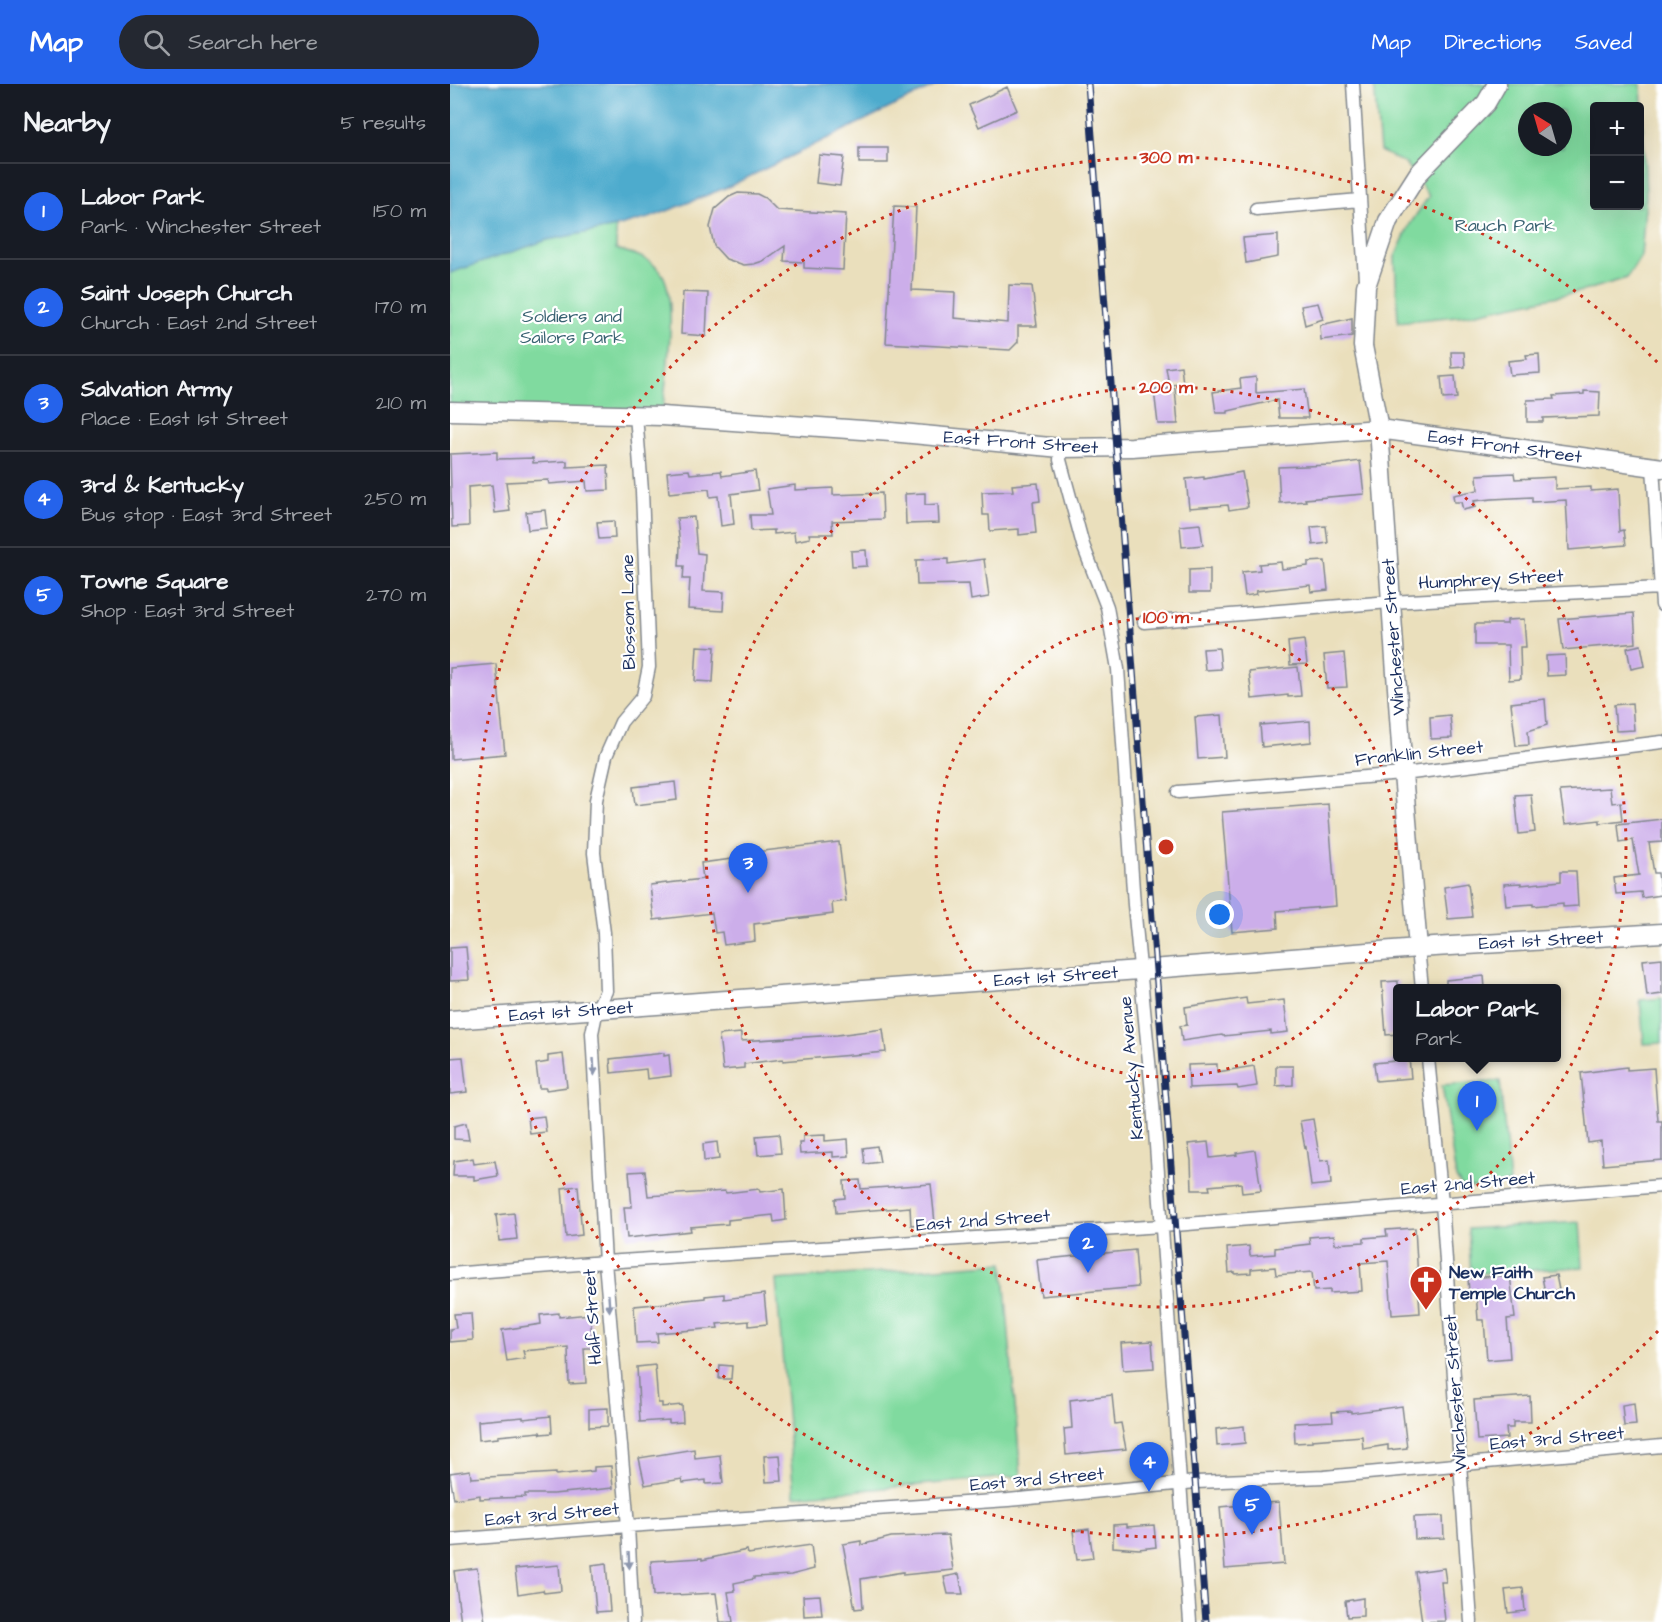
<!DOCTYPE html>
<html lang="en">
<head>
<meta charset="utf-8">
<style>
	body { margin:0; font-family:"Architects Daughter",sans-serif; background:#242831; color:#f1f3f6 }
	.controls { position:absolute; right:18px; top:18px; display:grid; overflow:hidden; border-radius:6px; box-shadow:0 6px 24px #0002 }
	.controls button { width:54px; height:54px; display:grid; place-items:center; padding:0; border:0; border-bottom:2px solid #363941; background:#171b24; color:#f1f3f6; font:30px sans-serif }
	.compass { position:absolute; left:1068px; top:18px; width:54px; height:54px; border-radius:50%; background:#171b24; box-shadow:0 6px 24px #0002; rotate:323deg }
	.you { position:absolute; left:770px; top:831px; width:21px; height:21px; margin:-15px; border:4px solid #fff; border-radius:50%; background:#1a73e8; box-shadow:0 0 0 9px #1a73e833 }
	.badge { display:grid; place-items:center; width:39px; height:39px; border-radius:50%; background:#2563eb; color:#fff; font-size:20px; font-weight:700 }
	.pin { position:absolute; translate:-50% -50px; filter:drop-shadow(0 2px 3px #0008) }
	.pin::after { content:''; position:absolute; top:32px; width:21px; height:18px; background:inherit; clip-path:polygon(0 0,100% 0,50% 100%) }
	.popup { position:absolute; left:943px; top:900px; width:168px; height:78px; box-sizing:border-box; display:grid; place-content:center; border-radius:6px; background:#171b24; filter:drop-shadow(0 2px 4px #0005); font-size:20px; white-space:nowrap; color:#9ea1a6 }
	.popup b { font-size:22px; color:#f1f3f6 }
	.popup::after { content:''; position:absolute; left:50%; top:100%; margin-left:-12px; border:12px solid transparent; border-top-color:#171b24 }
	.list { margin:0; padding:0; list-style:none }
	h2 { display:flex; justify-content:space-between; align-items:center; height:78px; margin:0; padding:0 24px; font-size:26px }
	h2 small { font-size:20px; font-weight:400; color:#9ea1a6 }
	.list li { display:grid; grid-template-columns:39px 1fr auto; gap:18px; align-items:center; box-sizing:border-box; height:96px; padding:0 24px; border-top:2px solid #363941 }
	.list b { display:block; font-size:22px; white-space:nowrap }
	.list p { margin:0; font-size:20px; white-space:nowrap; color:#9ea1a6 }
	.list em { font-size:20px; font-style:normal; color:#9ea1a6 }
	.icon { flex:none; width:33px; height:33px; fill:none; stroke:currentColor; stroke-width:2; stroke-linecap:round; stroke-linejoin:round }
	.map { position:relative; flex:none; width:1212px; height:1538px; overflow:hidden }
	header { display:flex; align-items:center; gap:36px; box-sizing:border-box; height:84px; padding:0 30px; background:#2563eb; color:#fff }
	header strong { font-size:28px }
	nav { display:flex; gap:33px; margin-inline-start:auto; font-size:21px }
	.search { width:420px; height:54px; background:#242831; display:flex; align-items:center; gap:15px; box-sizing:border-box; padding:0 21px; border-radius:33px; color:#9ea1a6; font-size:22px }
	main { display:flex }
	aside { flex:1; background:#171b24 }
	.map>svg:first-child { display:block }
</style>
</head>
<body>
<header>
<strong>Map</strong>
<div class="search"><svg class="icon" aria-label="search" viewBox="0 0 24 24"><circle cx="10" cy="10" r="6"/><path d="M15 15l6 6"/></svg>Search here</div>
<nav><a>Map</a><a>Directions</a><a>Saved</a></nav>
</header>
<main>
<aside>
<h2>Nearby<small>5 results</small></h2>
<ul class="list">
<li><span class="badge">1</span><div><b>Labor Park</b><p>Park · Winchester Street</p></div><em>150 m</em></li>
<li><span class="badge">2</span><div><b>Saint Joseph Church</b><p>Church · East 2nd Street</p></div><em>170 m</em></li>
<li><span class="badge">3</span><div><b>Salvation Army</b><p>Place · East 1st Street</p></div><em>210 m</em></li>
<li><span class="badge">4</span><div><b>3rd &amp; Kentucky</b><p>Bus stop · East 3rd Street</p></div><em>250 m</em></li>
<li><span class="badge">5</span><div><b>Towne Square</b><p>Shop · East 3rd Street</p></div><em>270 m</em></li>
</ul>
</aside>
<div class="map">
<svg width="1212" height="1538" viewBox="0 0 1212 1538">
	<rect width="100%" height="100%" fill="#fff"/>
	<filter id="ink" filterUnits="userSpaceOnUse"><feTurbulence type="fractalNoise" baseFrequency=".0167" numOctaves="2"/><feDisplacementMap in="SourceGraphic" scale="12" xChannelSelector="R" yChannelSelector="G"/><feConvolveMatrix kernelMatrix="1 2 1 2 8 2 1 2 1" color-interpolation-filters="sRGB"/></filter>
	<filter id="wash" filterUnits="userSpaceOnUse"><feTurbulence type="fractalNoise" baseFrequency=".008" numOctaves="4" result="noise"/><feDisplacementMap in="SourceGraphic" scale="24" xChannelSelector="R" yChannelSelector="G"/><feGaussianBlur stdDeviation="1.35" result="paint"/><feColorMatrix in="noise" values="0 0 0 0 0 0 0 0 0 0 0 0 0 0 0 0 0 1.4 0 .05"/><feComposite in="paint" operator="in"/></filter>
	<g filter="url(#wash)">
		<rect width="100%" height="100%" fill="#eadfbc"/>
		<path fill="#80da9f" stroke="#4e847e" stroke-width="1.5" fill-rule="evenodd" d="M924 0H1191L1196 112 1191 172 1177 194 1137 206 1017 231 948 238 945 173 960 140 979 112 956 80 930 67ZM1144 22H1190V122H1144ZM1077 27H1113V63H1077Z
			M166 143V165C183 170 198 173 210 187 230 209 215 301 212 332L0 327V189L97 156Z
			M1212 914V959L1194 960 1190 916Z
			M1050 997 1060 1099 1024 1104 1012 1103 1006 1094 992 1001Z
			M1130 1138 1133 1183 1021 1190 1018 1145Z
			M553 1179 571 1392 344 1412 326 1196Z"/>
		<path fill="#4eabcd" stroke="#346d96" stroke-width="1.5" d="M0 0H489L280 102 202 133 166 143 97 156 0 189Z"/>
		<g id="blocks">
			<path fill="#ccaeea" d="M557 3 567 26 529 43 519 21Z
				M409 64H438V79H409Z
				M369 71 394 73 390 102 366 99Z
				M288 109 307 110 315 114 327 126 396 130 393 186 354 184V178L334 177 335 162 313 177 304 180 294 181 276 175 264 162 260 143 265 125 279 113Z
				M444 122 466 123 462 206 505 208 504 234 558 239 559 201 582 202 587 242H568V258L560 266 436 259Z
				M828 151V173L796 179 793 154Z
				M233 208 258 209 256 252 231 250Z
				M868 219 873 235 855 241 851 222Z
				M902 234V252L871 256 870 241Z
				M1001 268H1014L1015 283 1002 284Z
				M1089 270 1090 289 1060 291 1058 277 1077 275 1076 271Z
				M731 282 733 300 719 301 716 284Z
				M1005 292 1007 314 993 315 991 293Z
				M806 293V309L854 305 858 334H829L827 316 778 327V329H766L763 308 791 304 790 295Z
				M725 304 728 340H708L704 306Z
				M1134 307 1150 308 1149 332 1093 334V338H1077V316L1104 315 1103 312 1134 310Z
				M47 368V375L83 374V379L117 377V383L158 381 159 406 137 407 136 397 99 400 98 396 56 398 60 427 45 429 42 401 18 403 19 442 2 443 0 370Z
				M910 377 914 410 855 415 856 417 830 419 828 383 882 381Z
				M239 386 240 390 271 387 272 392 305 387 308 406 281 410 284 440 271 442 268 412 260 413 259 405 219 409 217 388Z
				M792 388 798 423 779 426 778 421 739 424 736 395 754 393V395Z
				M1064 389 1065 395 1105 393V405L1141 403V407L1168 405 1170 447 1174 446 1176 461 1119 466 1116 416 1082 418V413L1042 415 1024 417 1026 423 1013 426 1011 418H1004L1003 411 1028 406 1027 391Z
				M588 399 590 417 583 418 586 449 569 451V445L540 447 539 431H533L532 408 563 407 562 401Z
				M345 401V406L383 404V411L432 409 433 435 382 437 383 450H359L360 454 345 457 344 448 324 450V446L301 447 300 431H321L317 405Z
				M475 409V421L488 420 489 439 456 440 455 410Z
				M95 426 97 444 78 446 76 428Z
				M244 433 247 469 255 470 253 507 274 508 273 527 238 525 240 495H233L234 482H229L230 462 227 434Z
				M164 437 165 454 149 455 147 438Z
				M750 440 753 461 732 463 730 442Z
				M876 442 878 459 863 461 861 443Z
				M416 466 417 482 402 483 401 467Z
				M498 475V480L534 475 539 513 521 516 519 500 467 501 466 476Z
				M875 477 878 506 861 508 860 501 806 507 807 510 795 512 792 488 810 486 809 480 831 478 832 485 858 482V478Z
				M760 485V509H739V486Z
				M1184 529 1186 559 1113 566 1109 535Z
				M1074 535 1076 563H1070L1071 595 1059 596 1058 561H1025V540H1057V536Z
				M854 556 857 580 840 581 838 558Z
				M1191 561 1195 582 1181 585 1177 564Z
				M247 562 265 563 263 598 245 597Z
				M769 564 771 585 755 586 753 565Z
				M894 569 897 603 877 604 874 571Z
				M1115 571 1116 591 1097 592 1096 572Z
				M46 580 55 670 1 675 0 584Z
				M848 583 851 612 838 613V611L802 615 799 588Z
				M1095 615 1097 641 1078 647 1079 661 1066 662 1061 619Z
				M1182 619 1184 646 1166 647 1164 621Z
				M772 631 775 673 748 675 745 633Z
				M1000 631 1002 654 981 655 980 633Z
				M860 637 861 658 812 663 810 641Z
				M225 698 227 716 185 721 183 703Z
				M1160 704 1162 719 1171 718 1173 736 1150 739V736L1115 740 1110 707Z
				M1081 710 1085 748 1069 750 1065 711Z
				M878 720 886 822 827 827 828 844 782 848 772 728Z
				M1212 735V758L1199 759 1204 789H1208L1211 811 1192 814 1191 808 1166 810 1164 794 1189 791 1183 756 1170 758 1168 740Z
				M389 758 396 817 382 819 383 830 304 840 305 857 274 861 272 848 265 849 262 829 204 836 200 801 253 795 251 779 306 772 305 768Z
				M1111 787H1126L1128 822 1113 823V819L1083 822V820L1056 822 1054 800 1071 799V801L1111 797Z
				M1018 799 1022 833 998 835 994 803Z
				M16 863 19 896 0 897V864Z
				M1212 874V910L1197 912 1193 876Z
				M1034 892 1035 904H996V896Z
				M948 897V950L936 951 932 898Z
				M796 914 797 920 834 916 838 948 821 950V947L773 952 772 951 732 957 730 942 737 941 735 923Z
				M433 945 436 968 333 977V975L294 980V984L273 986 269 951 291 949V957L387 951Z
				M214 969V972L219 971 221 992 197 995 196 985 161 989 160 975Z
				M113 970 117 1003 96 1006V1004H89L86 980 98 978V972Z
				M13 973 17 1008 0 1010V974Z
				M943 974H959L961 994 926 997 924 979 944 977Z
				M767 980V988L804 982 807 1002 788 1005 787 1002 739 1004 738 981Z
				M826 982H843V1001L826 1002Z
				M1177 983V986L1204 984 1208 1037H1212V1076L1153 1081 1151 1057 1138 1059 1131 989Z
				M94 1032 96 1048 80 1050 78 1034Z
				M863 1035 870 1077 879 1076 881 1100 861 1102 856 1063 855 1064 850 1037Z
				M16 1039 19 1056 4 1055V1042Z
				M329 1050 331 1069 308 1071 306 1052Z
				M375 1051V1057L398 1055 399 1072 383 1073V1068L350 1070 349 1059H353V1052Z
				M267 1058 269 1075 254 1077 253 1060Z
				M758 1058 760 1074 787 1071 786 1069 805 1066 811 1107 792 1109 791 1099 759 1102 760 1106H742L741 1076 738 1060Z
				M427 1062 430 1078 415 1080 413 1064Z
				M23 1074 24 1080 45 1077 48 1092 24 1096V1092H3L4 1077Z
				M195 1087 198 1112 275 1107 276 1109 309 1105 310 1108 334 1105 336 1136 324 1138 323 1131 278 1136V1140L240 1143 241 1147 177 1154 174 1123H182L179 1088Z
				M410 1096 411 1105 481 1100 485 1139 461 1141 460 1123 386 1129 385 1115 395 1114 394 1097Z
				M128 1102 132 1151 116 1153 112 1104Z
				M64 1129 67 1155 49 1157 46 1131Z
				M965 1144 970 1229 942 1231 938 1177 910 1179 912 1207 880 1209V1206L864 1207 862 1188 826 1191 825 1183 801 1185V1189L785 1190V1188L779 1189 777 1164 799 1162 800 1172 825 1170V1164L860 1160 859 1153 884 1151 885 1160 914 1158V1154L937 1152 936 1146Z
				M685 1166 688 1203 591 1212 587 1176Z
				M1060 1191 1065 1234 1057 1235 1060 1274 1037 1276 1034 1236H1028L1026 1208 1019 1209 1018 1194Z
				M1106 1191 1109 1206 1095 1209 1092 1193Z
				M274 1210V1215L314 1210 317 1240 299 1242V1237L267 1240 268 1244 207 1249 208 1258 186 1259 184 1222 217 1219V1218L255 1214V1212Z
				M21 1229 23 1256 0 1258V1245L6 1244 4 1230Z
				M109 1229V1233L140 1230 143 1264H134L136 1299 119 1300 118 1263 73 1267 75 1274 57 1277 52 1246 91 1240 90 1231Z
				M702 1257 704 1284 673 1286 671 1259Z
				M205 1281 208 1319H212V1323L232 1321 233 1338 219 1339V1336L190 1338 187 1283Z
				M270 1281 282 1282 281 1295H269Z
				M662 1311 665 1340 671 1339 676 1365 616 1371 614 1345 622 1344 620 1316Z
				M1080 1312 1081 1338H1063V1344H1056L1057 1354 1027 1356 1024 1316Z
				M1184 1319 1186 1341 1174 1342 1172 1321Z
				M952 1322 957 1364 938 1366V1361L913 1365 912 1352 862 1356V1358L845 1359 844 1339 883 1337 882 1328 901 1327V1329Z
				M158 1324V1342L139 1343V1325Z
				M101 1332 102 1349 91 1350 90 1348 48 1352V1354L29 1356 28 1337 73 1333V1335Z
				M794 1342 795 1359 767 1362 766 1345Z
				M244 1365 245 1374 270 1371 273 1399 256 1400V1396L233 1399 232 1395 195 1401 189 1374Z
				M330 1371 332 1397 316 1398 314 1372Z
				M161 1382 163 1404 103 1410H75V1413L30 1415V1411L4 1415 0 1392V1389L20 1386 21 1394 106 1389V1391L144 1387V1383Z
				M829 1418 834 1480 775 1485 770 1423Z
				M993 1432 994 1454 965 1455 964 1433Z
				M677 1440V1443L704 1441 706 1463 689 1465 663 1463V1441Z
				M639 1445 643 1474 627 1476 623 1447Z
				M498 1451 503 1486 453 1491V1488L411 1495 413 1524 405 1525 393 1460 411 1457V1461L441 1453Z
				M361 1461 364 1485 341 1491 304 1493V1495L284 1499 285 1507 278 1508 283 1538H270L266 1509 203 1512 201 1477 252 1474V1476L297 1466 298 1470Z
				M156 1479 160 1527 146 1528 142 1481Z
				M109 1481 111 1507 94 1509 93 1506 68 1510 65 1485Z
				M27 1484 35 1538H11L4 1487Z
				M994 1484 996 1498H991L995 1537 972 1538 965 1488Z
				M509 1490 513 1510H498L494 1493Z
				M1073 1504 1075 1527 1058 1529 1055 1506Z
				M370 1511 372 1531 354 1532 353 1512Z
				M913 1514V1532L897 1533 895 1517Z"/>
		</g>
	</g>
	<g filter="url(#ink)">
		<use href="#blocks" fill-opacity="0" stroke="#82878d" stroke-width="1.5"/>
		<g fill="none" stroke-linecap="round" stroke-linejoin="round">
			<g stroke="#82878d" stroke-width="15">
				<path id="street" d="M903 0 915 195
					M806 125 910 116
					M611 364 610 376 633 461 657 523 668 585 684 821 703 1019 740 1538
					M1203 383 1212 521
					M694 538 940 518 1210 504
					M728 708 953 690 1212 658
					M968 864 972 904
					M978 974 992 1119 1021 1538
					M0 1190 155 1178 712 1142 1212 1102
					M0 1456 178 1442 558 1416 746 1398 874 1393 1212 1362
					M183 1538 178 1442 155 1178 142 949 147 925 156 907 154 849 144 769 146 716 156 672 171 638 193 612 199 583 192 407 186 331"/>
			</g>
			<g stroke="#82878d" stroke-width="21">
				<path id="secondary" d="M0 327 212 332 441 348 611 364 682 363 929 345 1212 384
					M968 864 953 690 929 345 913 262 916 202 938 137 968 90 1036 19 1047 0
					M0 936 689 886 968 864 1212 849"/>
			</g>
			<use href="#street" stroke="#fff" stroke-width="12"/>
			<use href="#secondary" stroke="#fff" stroke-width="18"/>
			<g stroke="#1b2f5e" stroke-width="7">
				<path id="rail" d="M638 0 756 1538"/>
			</g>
			<use href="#rail" stroke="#fff" stroke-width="4.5" stroke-dasharray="14" stroke-linecap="butt"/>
		</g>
		<defs><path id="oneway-solid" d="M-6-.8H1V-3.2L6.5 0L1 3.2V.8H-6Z" transform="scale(1.5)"/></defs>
		<g fill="#8d97ae">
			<use href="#oneway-solid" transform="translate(144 983) rotate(87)"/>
			<use href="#oneway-solid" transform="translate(159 1219) rotate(86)"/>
			<use href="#oneway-solid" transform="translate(179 1476) rotate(87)"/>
		</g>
	</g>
	<g fill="none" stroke="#c8321e" stroke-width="3" stroke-dasharray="3 6">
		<circle cx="716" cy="763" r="230"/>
		<circle cx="716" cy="763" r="460"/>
		<path d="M1208 1247A690 690 0 1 1 1208 279"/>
	</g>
	<defs>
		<g id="church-pin" transform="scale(1.725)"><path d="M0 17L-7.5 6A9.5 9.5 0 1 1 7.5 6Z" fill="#c8321e" stroke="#fff"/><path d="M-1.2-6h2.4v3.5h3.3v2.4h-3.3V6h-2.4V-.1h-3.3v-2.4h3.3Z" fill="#fff"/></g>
	</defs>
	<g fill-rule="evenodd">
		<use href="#church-pin" x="976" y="1198"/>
	</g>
	<g text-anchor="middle" stroke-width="4.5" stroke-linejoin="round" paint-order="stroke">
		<g font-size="18" fill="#396272" stroke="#fff">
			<text x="1055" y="147">Rauch Park</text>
			<text x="122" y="238">Soldiers and<tspan x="122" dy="21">Sailors Park</tspan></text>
		</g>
		<g font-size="18" fill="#1b2f5e" stroke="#fff">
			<text transform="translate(571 358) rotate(4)" y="6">East Front Street</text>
			<text transform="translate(1055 362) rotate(8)" y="6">East Front Street</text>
			<text transform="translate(1041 495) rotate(-3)" y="6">Humphrey Street</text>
			<text transform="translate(178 528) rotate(-91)" y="6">Blossom Lane</text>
			<text transform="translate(943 553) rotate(-94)" y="6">Winchester Street</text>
			<text transform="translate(969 669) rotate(-6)" y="6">Franklin Street</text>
			<text transform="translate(1091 856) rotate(-3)" y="6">East 1st Street</text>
			<text transform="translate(606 892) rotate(-4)" y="6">East 1st Street</text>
			<text transform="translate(121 927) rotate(-4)" y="6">East 1st Street</text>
			<text transform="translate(681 984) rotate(-95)" y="6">Kentucky Avenue</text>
			<text transform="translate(1018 1099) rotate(-5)" y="6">East 2nd Street</text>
			<text transform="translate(533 1136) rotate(-4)" y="6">East 2nd Street</text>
			<text transform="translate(142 1233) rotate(-94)" y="6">Half Street</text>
			<text transform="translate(1005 1309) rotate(-94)" y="6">Winchester Street</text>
			<text transform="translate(1107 1354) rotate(-5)" y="6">East 3rd Street</text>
			<text transform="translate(587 1395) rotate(-5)" y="6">East 3rd Street</text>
			<text transform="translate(102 1430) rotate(-5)" y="6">East 3rd Street</text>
		</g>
		<g font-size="18" font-weight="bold" fill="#1b2f5e" stroke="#fff" text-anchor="start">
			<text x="999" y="1194">New Faith<tspan x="999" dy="21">Temple Church</tspan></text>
		</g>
	</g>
	<circle cx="716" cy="763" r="9" fill="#c8321e" stroke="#fff" stroke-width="3"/>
	<g font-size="18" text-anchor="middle" font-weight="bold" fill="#c8321e" stroke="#fff" stroke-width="4.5" stroke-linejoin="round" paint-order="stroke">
		<text x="716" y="79">300 m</text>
		<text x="716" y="309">200 m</text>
		<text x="716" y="539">100 m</text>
	</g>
</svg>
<div class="controls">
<button>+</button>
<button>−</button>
</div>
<svg class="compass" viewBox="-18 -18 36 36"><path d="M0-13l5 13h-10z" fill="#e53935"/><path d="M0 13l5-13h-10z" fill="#9ea1a6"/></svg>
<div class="you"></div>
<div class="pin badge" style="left:1027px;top:1047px">1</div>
<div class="popup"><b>Labor Park</b>Park</div>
<div class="pin badge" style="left:638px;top:1189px">2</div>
<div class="pin badge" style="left:298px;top:809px">3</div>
<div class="pin badge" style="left:699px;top:1408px">4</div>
<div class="pin badge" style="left:802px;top:1451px">5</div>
</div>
</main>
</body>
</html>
